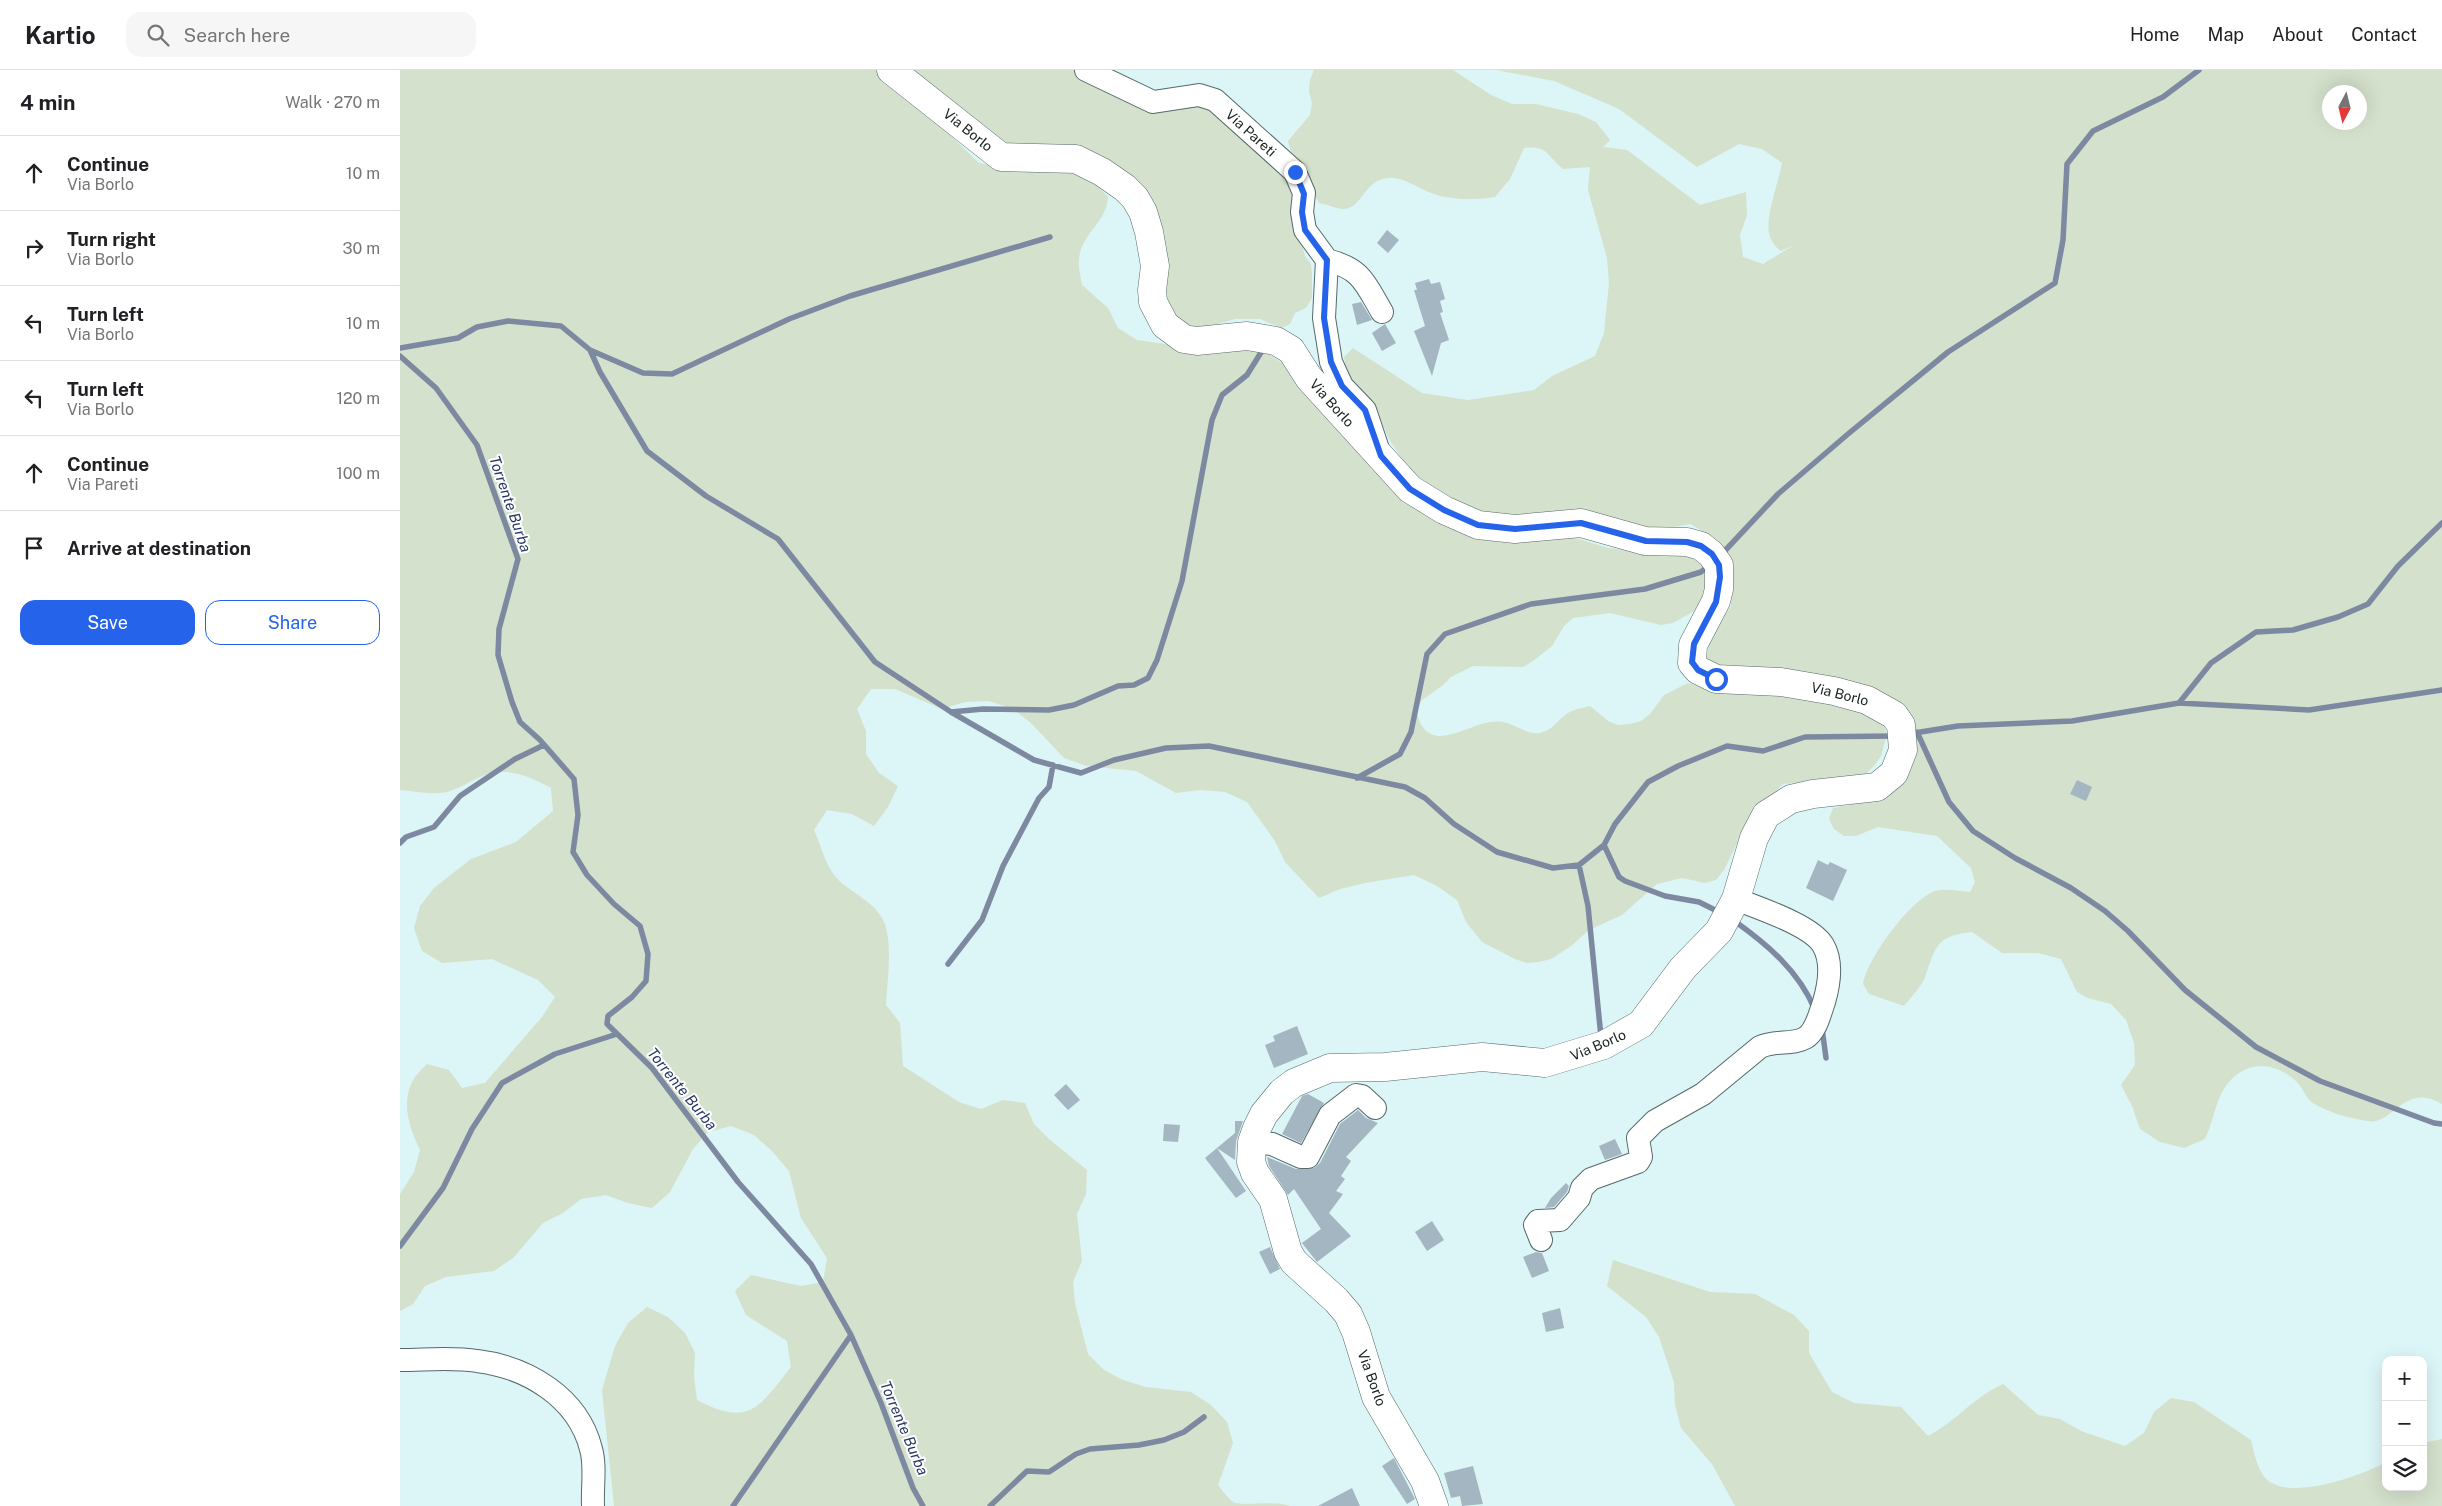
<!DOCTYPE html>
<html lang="en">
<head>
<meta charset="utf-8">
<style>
	body { margin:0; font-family:"Public Sans",sans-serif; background:#f6f6f6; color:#202124 }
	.controls { position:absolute; right:15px; bottom:15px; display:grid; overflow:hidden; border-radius:10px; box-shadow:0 5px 20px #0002 }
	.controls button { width:45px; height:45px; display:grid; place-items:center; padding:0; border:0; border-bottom:1px solid #e0e0e0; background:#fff; color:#202124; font:25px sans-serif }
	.compass { position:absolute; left:1922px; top:15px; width:45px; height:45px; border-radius:50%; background:#fff; box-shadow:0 5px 20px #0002; rotate:187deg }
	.stop { position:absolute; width:15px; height:15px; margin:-11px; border:4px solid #2563eb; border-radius:50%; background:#fff }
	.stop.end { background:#2563eb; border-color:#fff; box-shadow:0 1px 5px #0008 }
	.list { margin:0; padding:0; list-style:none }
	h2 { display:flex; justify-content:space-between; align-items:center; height:65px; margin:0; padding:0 20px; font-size:21px }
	h2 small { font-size:16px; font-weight:400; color:#757577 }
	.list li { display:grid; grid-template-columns:32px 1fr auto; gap:15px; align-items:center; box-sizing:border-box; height:75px; padding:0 20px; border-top:1px solid #e0e0e0 }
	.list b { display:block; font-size:19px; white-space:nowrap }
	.list p { margin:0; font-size:16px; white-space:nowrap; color:#757577 }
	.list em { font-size:16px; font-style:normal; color:#757577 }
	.actions { display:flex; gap:10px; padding:15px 20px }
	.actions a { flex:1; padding:11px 0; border:1px solid #2563eb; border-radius:15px; text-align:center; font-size:18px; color:#2563eb }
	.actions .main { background:#2563eb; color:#fff }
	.icon { flex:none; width:28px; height:28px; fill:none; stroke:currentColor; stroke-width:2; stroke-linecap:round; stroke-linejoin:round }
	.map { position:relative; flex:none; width:2042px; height:1436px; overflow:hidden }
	header { display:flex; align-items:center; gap:30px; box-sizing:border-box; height:70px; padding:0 25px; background:#fff; border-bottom:1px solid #e0e0e0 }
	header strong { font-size:24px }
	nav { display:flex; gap:28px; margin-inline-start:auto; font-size:18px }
	.search { width:350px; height:45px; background:#f6f6f6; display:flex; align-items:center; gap:12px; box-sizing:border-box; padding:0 18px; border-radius:15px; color:#757577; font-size:19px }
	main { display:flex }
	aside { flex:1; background:#fff }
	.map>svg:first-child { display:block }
</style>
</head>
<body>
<header>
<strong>Kartio</strong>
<div class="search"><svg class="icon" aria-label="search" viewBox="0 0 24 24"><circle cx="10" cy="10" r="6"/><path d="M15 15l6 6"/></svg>Search here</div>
<nav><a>Home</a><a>Map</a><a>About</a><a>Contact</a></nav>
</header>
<main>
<aside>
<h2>4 min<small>Walk · 270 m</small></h2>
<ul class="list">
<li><svg class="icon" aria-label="ahead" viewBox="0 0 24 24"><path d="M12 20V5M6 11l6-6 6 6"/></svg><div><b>Continue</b><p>Via Borlo</p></div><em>10 m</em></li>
<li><svg class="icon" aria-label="right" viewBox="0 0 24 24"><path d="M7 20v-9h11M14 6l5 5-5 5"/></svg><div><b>Turn right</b><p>Via Borlo</p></div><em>30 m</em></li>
<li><svg class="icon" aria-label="left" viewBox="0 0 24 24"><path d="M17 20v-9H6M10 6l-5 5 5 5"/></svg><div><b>Turn left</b><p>Via Borlo</p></div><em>10 m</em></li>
<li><svg class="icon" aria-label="left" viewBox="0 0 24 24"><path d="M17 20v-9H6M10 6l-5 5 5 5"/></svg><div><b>Turn left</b><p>Via Borlo</p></div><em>120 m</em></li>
<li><svg class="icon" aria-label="ahead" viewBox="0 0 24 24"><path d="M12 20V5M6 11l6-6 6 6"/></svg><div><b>Continue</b><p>Via Pareti</p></div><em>100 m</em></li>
<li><svg class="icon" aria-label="arrive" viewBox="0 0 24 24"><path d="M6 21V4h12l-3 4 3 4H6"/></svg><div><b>Arrive at destination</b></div></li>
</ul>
<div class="actions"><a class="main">Save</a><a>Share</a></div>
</aside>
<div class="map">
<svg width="2042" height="1436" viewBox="0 0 2042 1436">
	<rect width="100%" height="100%" fill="#dcf5f6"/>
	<path fill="#d4e1cc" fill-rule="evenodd" d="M0 0H477L496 13 579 93 614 98 662 97 693 111 708 127C707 150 685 162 680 183 677 194 680 204 682 215L708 238 718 258 737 270 772 275H834L867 283 896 302 1004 427 1163 464 1208 478 1295 487 1310 496 1303 532 1294 541 1273 553 1261 555 1210 543 1173 548 1164 556 1152 576 1133 591 1123 597 1073 596 1051 607 1042 616 1022 630 1016 640C1028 694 1072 646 1103 652 1115 654 1127 665 1140 663 1152 661 1158 649 1168 643 1175 639 1182 638 1190 636L1208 651 1218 655 1230 654 1241 651 1250 644 1264 625 1288 613 1322 621H1358L1445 632 1482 652 1487 664 1481 686 1474 696 1465 704 1454 708 1383 714 1350 747 1324 800 1316 810 1305 813 1282 808 1257 814 1222 845 1189 860 1171 876 1151 889 1139 892 1127 893 1115 889 1082 872 1066 852 1057 830 1037 816 1014 805 965 813 940 819 919 828 885 792 875 771 847 732 825 722 801 720 776 723 736 701 687 696 664 688 631 653 613 639 589 631 565 632 542 639 495 619H471L457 639 466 661V684L479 703 498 716 488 737 474 756 452 744 427 740 414 760C420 773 424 790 432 802 444 821 470 827 482 848 494 869 487 911 486 935L500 953 503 996 559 1032 581 1039 603 1030 625 1033 634 1054 650 1070 687 1100 686 1124 677 1144 682 1191 673 1212 675 1233 688 1284 704 1300 723 1310 746 1317 791 1322 811 1335 827 1352 833 1373 818 1415C822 1420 829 1430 835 1433 852 1436 873 1430 891 1436H214L202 1320 215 1276 228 1253 247 1237 268 1247 285 1263 295 1283 294 1307 297 1330C350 1358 359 1337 391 1297L387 1271 346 1245 335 1221 351 1205 401 1216 423 1212 427 1188 401 1148 389 1101 372 1081 354 1065 331 1056 308 1062 293 1079 270 1122 252 1138 228 1133 206 1125 181 1129 163 1143 143 1153 113 1188 94 1201 46 1207 25 1216 13 1234 0 1241V1124L14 1102 20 1080C10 1059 1 1035 12 1012 15 1006 22 999 27 994L49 1000 62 1018 85 1013 142 947 155 927 138 910 92 889 42 893 22 881 14 858 20 836 34 818 71 789 116 772 153 741 151 718C129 706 107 696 82 706 68 712 55 722 39 723 26 724 12 721 0 720Z
		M505 0H674L685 7 807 38 881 102 892 120 895 149 905 186 911 194 912 205V228L906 238 895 243 890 254 882 258 860 249H835L801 259 779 251 766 233 747 133 656 75H607Z
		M914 0H1053L1091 25 1112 34H1136L1178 44 1196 52 1210 70 1203 77 1227 80 1300 135 1346 122 1347 145 1340 165 1343 187 1363 194 1394 175 1381 181C1377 178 1373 174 1371 169 1362 153 1379 112 1382 93L1362 79 1339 74 1297 97 1219 39 1154 11 1096 0H2042V1034C2004 1011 1993 1056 1967 1051 1949 1048 1929 1043 1913 1033 1906 1029 1903 1018 1897 1012 1871 988 1840 991 1822 1022 1815 1036 1812 1054 1805 1069L1784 1078 1760 1072 1740 1059 1732 1036 1721 1015 1735 995 1734 973 1726 950 1711 934 1688 928 1677 922 1661 889 1638 883H1602L1572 862C1535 866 1536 877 1525 907 1521 917 1511 927 1504 936L1469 924 1463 914C1467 889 1510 830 1535 821 1544 818 1560 821 1570 822L1575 812 1571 798 1537 766 1478 757 1456 766H1444L1434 759 1429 749 1433 738 1481 729 1510 647 1316 600 1306 589 1311 567 1331 536 1329 491 1311 467 1291 454 1268 458H1244L1067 441 1010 401 989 369 973 333 947 305 944 287 953 278 1022 323 1068 330 1134 320 1152 306 1195 286 1204 263 1209 213 1207 188 1188 120 1190 97 1163 99C1147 86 1148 75 1124 78L1110 109 1095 127C1079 130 1049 130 1034 124 1018 119 1004 106 987 108 964 110 962 140 942 139 934 138 926 134 919 133L913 122 908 99 891 82 888 71 910 45 912 33 909 22 910 10ZM1930 22H1960V52H1930Z
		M1213 1190 1310 1222 1355 1224 1394 1245 1409 1261V1283L1432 1322 1454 1333 1501 1337 1528 1366C1557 1351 1572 1328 1603 1314L1638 1345 1660 1349 1681 1361 1725 1376 1744 1363 1754 1342 1771 1328 1794 1332 1851 1370C1854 1383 1858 1404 1870 1412 1896 1429 1961 1406 1986 1392V1417H2023V1373L2042 1369V1436H1335L1312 1394 1281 1358 1275 1335 1274 1312 1259 1267 1246 1247 1207 1216Z"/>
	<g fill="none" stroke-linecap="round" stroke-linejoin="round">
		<path stroke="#7c89a1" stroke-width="5.5" d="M0 278 58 268 77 257 108 251 161 256 190 280 200 302 247 381 306 426 378 469 475 592 551 642 634 690 681 703 714 690 766 678 809 676 1005 717 1025 728 1054 754 1097 782 1153 798 1179 795 1204 775 1215 754 1248 712 1278 696 1327 676 1363 681 1405 667 1494 666
			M190 280 243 303 272 304 389 249 450 226 650 167
			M0 286 36 318 77 375 118 489 99 559 98 585 112 632 120 652 140 670 174 709 178 745 173 782 187 805 214 834 240 856 248 884 246 911 232 927 208 946 207 954 252 998 338 1112 411 1194 451 1265 481 1333 513 1418 523 1436
			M1320 486 1378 424 1448 364 1548 282 1655 213 1663 170 1667 94 1693 61 1763 27 1799 0
			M1779 633 1811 593 1856 562 1893 560 1938 547 1968 534 1998 496 2042 453
			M551 642 583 639 649 640 674 635 718 616 734 615 748 608 757 590 782 511 812 350 822 325 847 305 865 276
			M1517 662 1549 732 1573 761 1615 788 1671 818 1705 841 1728 861 1785 920 1856 977 1920 1011 2034 1053 2042 1054
			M1508 664 1558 656 1672 651 1779 633 1909 640 2042 620
			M957 708 1000 684 1011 662 1027 584 1045 564 1131 534 1245 519 1301 502 1309 495
			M0 773 6 767 34 757 60 726 115 689 144 675
			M1204 775 1219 807 1225 811 1265 826 1299 832 1321 843
			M1179 795 1188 836 1201 967
			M1333 850C1367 874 1399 901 1415 940
			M548 894 582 850 603 796 639 728 649 717 653 695
			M1422 958 1426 988
			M0 1176 43 1118 72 1059 102 1013 155 984 217 964
			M333 1436 451 1265
			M590 1436 627 1401 649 1402 676 1384 690 1379 739 1375 764 1370 784 1362 804 1347"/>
	</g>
	<path fill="#a3b6c1" d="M987 160 999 170 988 183 977 173Z
		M1029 209 1031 214 1040 212 1045 229 1040 231 1043 242 1040 243 1049 270 1041 273 1032 306 1014 261 1025 256 1014 220H1017L1015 213Z
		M961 232 972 250 957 255 952 234Z
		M985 254 996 273 982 281 972 263Z
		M1677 710 1692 717 1686 731 1670 724Z
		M1418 790 1428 795 1430 792 1447 800 1433 831 1406 818Z
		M897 956 908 984 874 998 865 975 875 971 873 966Z
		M666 1014 680 1030 668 1040 654 1025Z
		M908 1024 924 1033 901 1073 882 1064 902 1026Z
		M958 1040 966 1048 978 1053 946 1087 951 1091 941 1106 945 1109 936 1121 943 1124 929 1143 951 1166 917 1192 902 1173 921 1159 894 1119 888 1125 869 1096 867 1087 896 1099 914 1098 920 1093 940 1054Z
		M835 1051H843L836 1071 835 1090 817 1078 835 1063Z
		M764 1054 780 1055 778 1072 763 1071Z
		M1215 1069 1222 1084 1205 1090 1199 1076Z
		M817 1078 846 1121 836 1128 805 1088Z
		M1166 1113 1169 1116 1167 1122 1154 1137 1145 1138 1151 1128Z
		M1032 1151 1044 1170 1027 1181 1015 1162Z
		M870 1177 880 1199 870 1204 859 1182Z
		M1136 1182 1142 1183 1149 1201 1132 1208 1123 1187Z
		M1160 1238 1164 1258 1146 1262 1142 1243Z
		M994 1388 1015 1429 1007 1434 982 1396Z
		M1073 1396 1083 1434 1062 1436 1060 1426 1051 1428 1044 1403Z
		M952 1418 960 1436H918Z"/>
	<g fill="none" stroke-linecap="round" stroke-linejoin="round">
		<g stroke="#546a6b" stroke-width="24">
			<path id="minor" d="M686 0 753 32 799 25 815 30 895 102 904 123 902 142 905 160 927 190 924 248 931 292 942 316 965 340 979 382
				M927 190C962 199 965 213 982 242
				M852 1072 872 1074 901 1087H908L930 1045 956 1025 962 1026 975 1038
				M1141 1170 1135 1155 1138 1151 1160 1150 1179 1128 1182 1118 1191 1109 1238 1092 1241 1087 1238 1068 1255 1051 1303 1024 1360 977C1375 970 1393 975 1405 968 1416 962 1420 943 1424 932 1429 915 1433 892 1423 875 1411 855 1358 838 1336 829
				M0 1290C25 1290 52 1287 77 1291 127 1297 178 1327 191 1379 196 1396 192 1418 193 1436"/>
		</g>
		<g stroke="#546a6b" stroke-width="29">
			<path id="major" d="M491 0 601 87 676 89 702 102 725 118 735 128 743 142 749 162 755 196 752 220 753 232 765 255 784 269 797 271 847 266 876 271 891 280 909 308 1010 419 1044 440 1078 455 1115 459 1181 453 1245 471 1287 472 1301 476 1311 484 1319 495V519L1316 531 1293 575 1292 593 1298 600 1316 609 1381 612 1434 621 1467 630 1494 645 1501 655 1503 680 1494 703 1477 717 1413 724 1391 729 1366 745 1354 768 1336 829 1319 861 1283 898 1241 954 1204 975 1145 993 1082 987 985 997 930 998 894 1013 882 1022 864 1044 857 1058 852 1072 851 1092 855 1103 873 1129 888 1182 894 1192 936 1230 948 1244 956 1262 976 1327 1025 1411 1034 1436"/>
		</g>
		<use href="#minor" stroke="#fff" stroke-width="22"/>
		<use href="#major" stroke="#fff" stroke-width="28"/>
	</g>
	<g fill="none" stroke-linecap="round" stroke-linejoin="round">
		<path stroke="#2563eb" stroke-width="6" d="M895 102 904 124 902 142 905 160 927 190 924 248 931 292 942 316 965 340 981 386 1010 419 1044 440 1078 455 1115 459 1181 453 1246 471 1287 472 1301 476 1312 484 1319 495 1320 507 1316 532 1294 574 1292 592 1298 600 1316 609"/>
	</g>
	<g text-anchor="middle" stroke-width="4" stroke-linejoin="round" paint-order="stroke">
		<g font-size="14" fill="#161f1f" stroke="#fff">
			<text transform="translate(568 60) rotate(39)" y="5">Via Borlo</text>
			<text transform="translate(851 63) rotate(42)" y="5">Via Pareti</text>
			<text transform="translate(932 333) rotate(48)" y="5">Via Borlo</text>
			<text transform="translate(1440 624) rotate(14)" y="5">Via Borlo</text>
			<text transform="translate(1198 975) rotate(-23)" y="5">Via Borlo</text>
			<text transform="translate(972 1308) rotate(70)" y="5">Via Borlo</text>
		</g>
		<g font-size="15" font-style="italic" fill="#273865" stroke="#fff">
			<text transform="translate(110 434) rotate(71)" y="5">Torrente Burba</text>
			<text transform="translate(282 1019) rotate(51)" y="5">Torrente Burba</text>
			<text transform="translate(504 1358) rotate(67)" y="5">Torrente Burba</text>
		</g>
	</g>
</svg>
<div class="controls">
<button>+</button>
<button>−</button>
<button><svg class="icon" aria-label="layers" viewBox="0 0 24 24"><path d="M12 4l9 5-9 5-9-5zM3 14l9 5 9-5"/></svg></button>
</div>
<svg class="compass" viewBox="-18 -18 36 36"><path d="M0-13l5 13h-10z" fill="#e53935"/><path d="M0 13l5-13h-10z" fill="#757577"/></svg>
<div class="stop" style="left:1316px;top:609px"></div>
<div class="stop end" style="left:895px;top:102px"></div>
</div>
</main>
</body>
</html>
